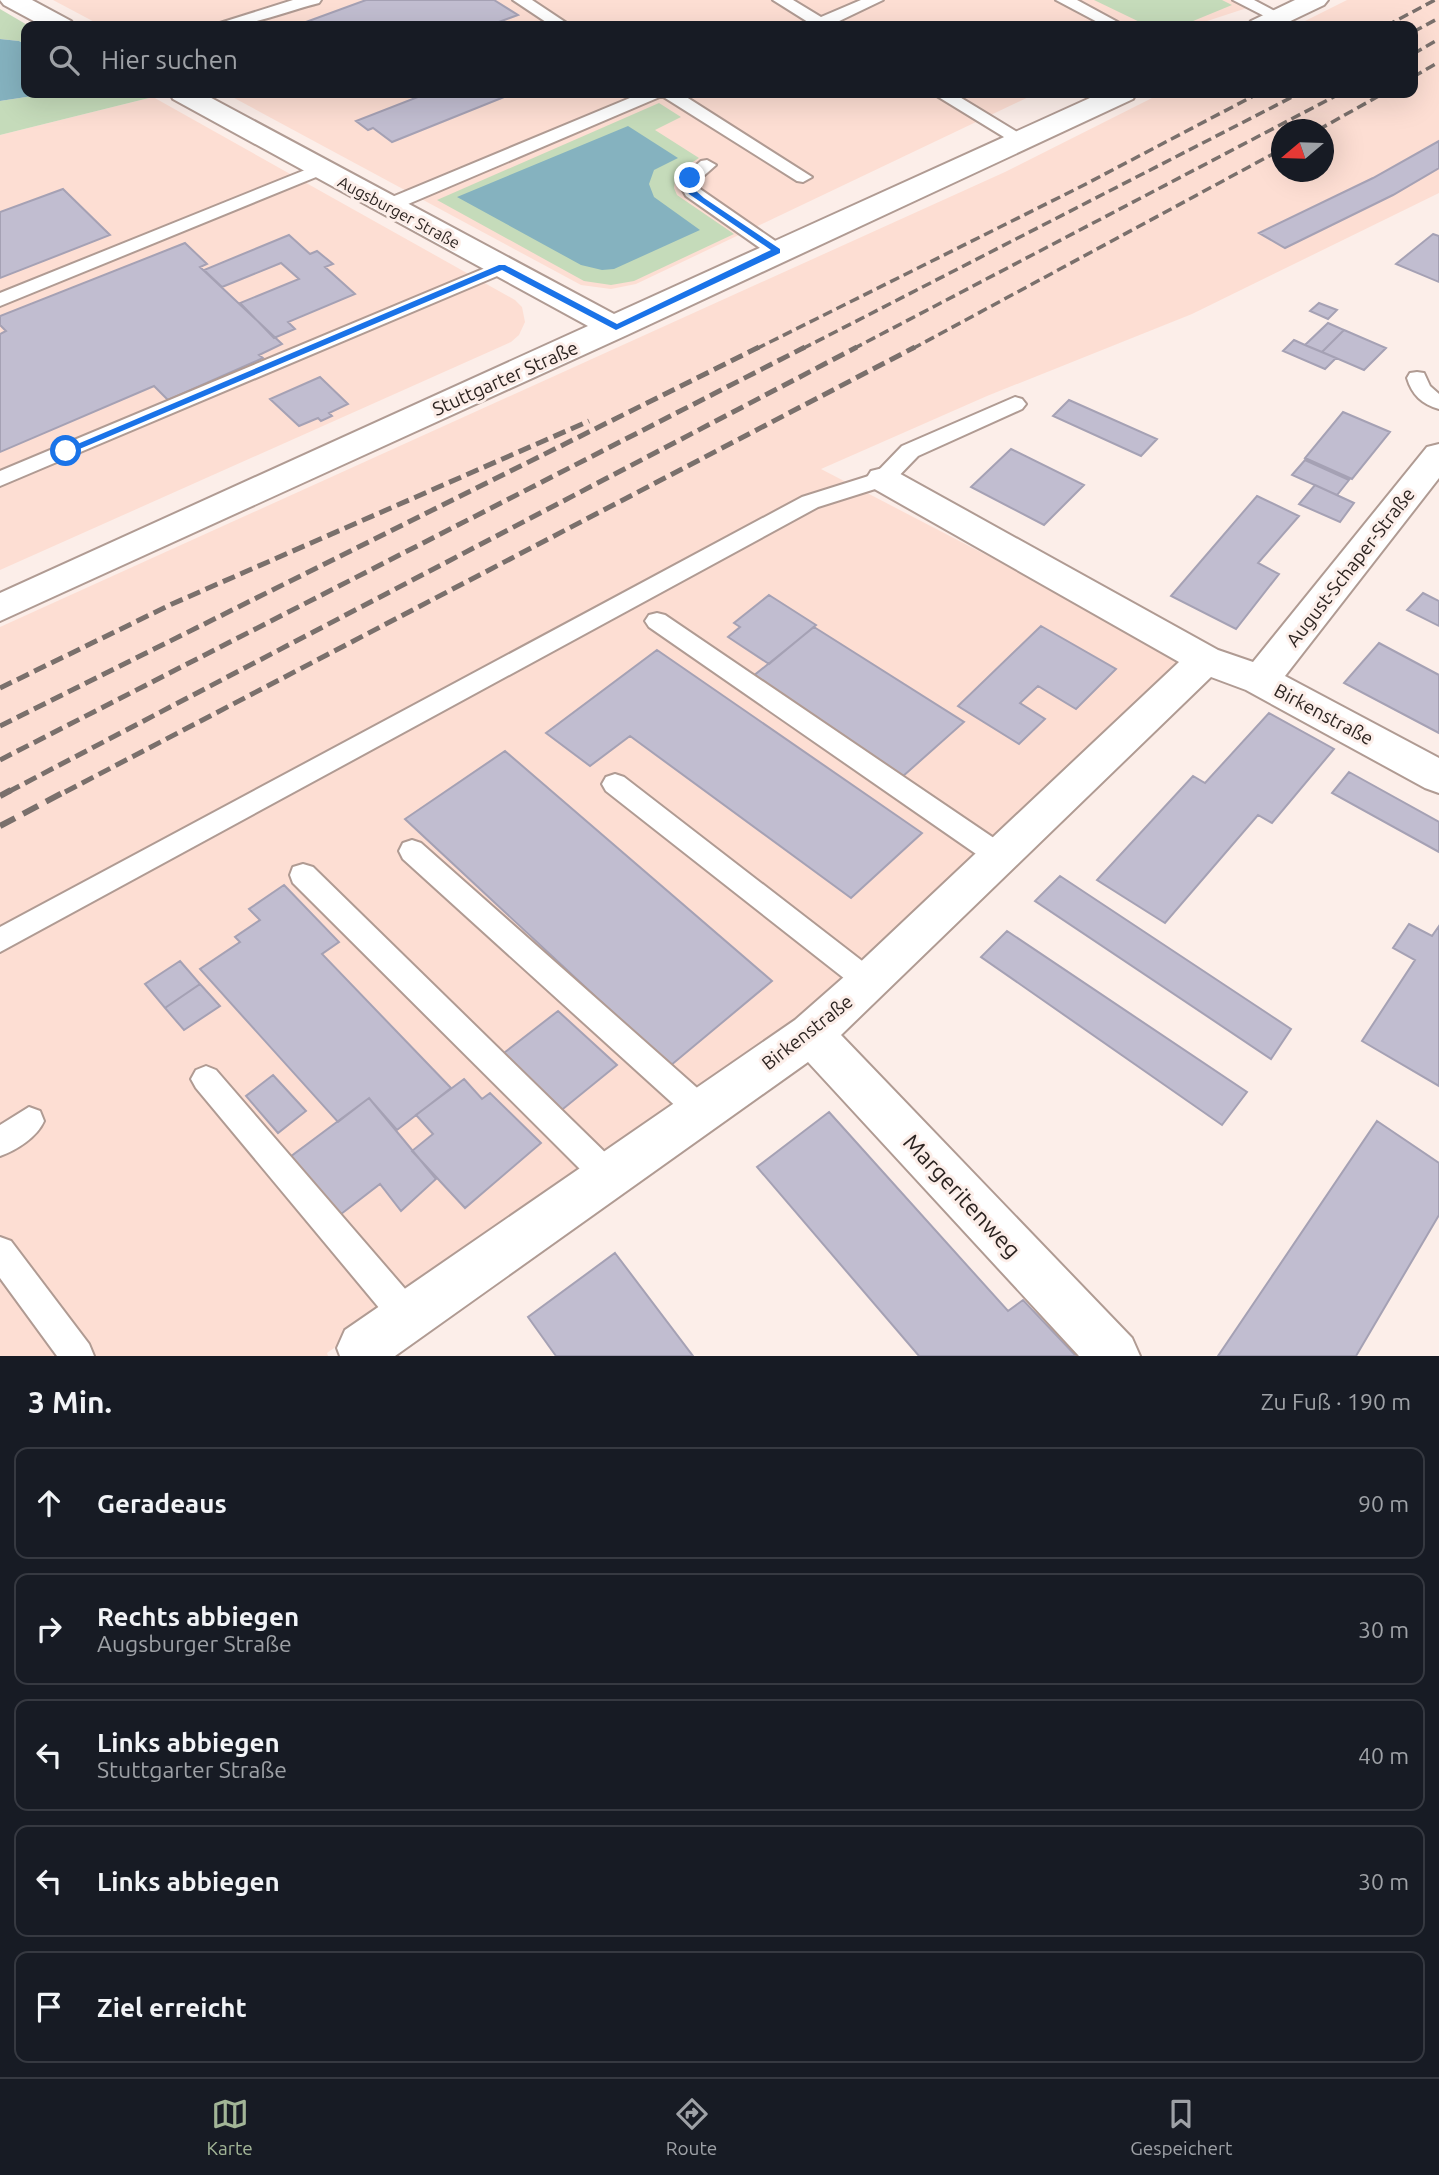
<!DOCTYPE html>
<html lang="de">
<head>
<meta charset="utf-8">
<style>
	body { margin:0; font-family:Ubuntu,sans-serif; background:#242831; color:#f1f3f6 }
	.compass { position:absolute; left:1271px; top:119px; width:63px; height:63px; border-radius:50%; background:#171b24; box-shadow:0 7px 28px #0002; rotate:251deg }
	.stop { position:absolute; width:21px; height:21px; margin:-16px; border:5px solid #1a73e8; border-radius:50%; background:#fff }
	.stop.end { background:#1a73e8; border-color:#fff; box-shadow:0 2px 7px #0008 }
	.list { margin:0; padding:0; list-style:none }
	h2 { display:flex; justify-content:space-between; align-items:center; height:91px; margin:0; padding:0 28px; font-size:30px }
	h2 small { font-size:23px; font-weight:400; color:#9ea1a6 }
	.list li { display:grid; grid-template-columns:46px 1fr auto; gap:21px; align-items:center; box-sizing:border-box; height:112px; margin:0 14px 14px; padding:0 14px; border:2px solid #363941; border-radius:14px }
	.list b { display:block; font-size:26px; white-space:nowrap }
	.list p { margin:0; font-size:23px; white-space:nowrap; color:#9ea1a6 }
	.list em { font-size:23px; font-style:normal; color:#9ea1a6 }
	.icon { flex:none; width:38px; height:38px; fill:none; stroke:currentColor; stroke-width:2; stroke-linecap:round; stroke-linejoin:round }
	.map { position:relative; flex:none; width:1439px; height:1356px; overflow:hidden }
	.search { position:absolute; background:#171b24; box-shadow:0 7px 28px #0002; left:21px; right:21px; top:21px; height:77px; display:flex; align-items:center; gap:18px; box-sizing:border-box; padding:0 24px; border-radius:14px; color:#9ea1a6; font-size:26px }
	.sheet { height:721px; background:#171b24 }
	nav { display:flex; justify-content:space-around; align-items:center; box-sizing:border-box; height:98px; border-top:2px solid #363941; background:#171b24; font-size:19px; color:#9ea1a6 }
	nav a { display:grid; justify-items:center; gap:4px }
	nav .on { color:#a2b597 }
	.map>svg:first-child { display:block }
</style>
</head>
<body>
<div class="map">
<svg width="1439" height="1356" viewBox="0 0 1439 1356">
	<rect width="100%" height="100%" fill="#fceee9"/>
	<path fill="#fdded3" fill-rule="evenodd" d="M53 0H1241L1253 6 1192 26H102Z
		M1347 0H1439V193L1192 314 987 396 821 469 1190 661 798 1024 327 1353 328 1356H0V627L1005 172 1162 93H1413V26H1295ZM1282 130H1324V172H1282Z
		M225 93H1037L636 284 611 289 581 285Z
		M153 97 515 300 522 307 525 322 519 335 511 342 0 570V135Z"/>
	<path fill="#c5dbba" d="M1094 0H1222L1232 5 1181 26H1148Z
		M0 9 29 26H26V45L19 41 0 39Z
		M52 93H144L153 97 0 135V101Z
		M659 103 681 117 655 130 699 158 676 173 674 188 677 195 734 234 634 281 611 285 584 281 437 200Z"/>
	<path fill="#85b2bf" d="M0 39 19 41 26 45V93H52L0 101Z
		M628 126 678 158 654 170 649 184 654 197 700 230 614 269 602 270 581 265 457 197Z"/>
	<path fill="#c1bdd0" stroke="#a5a1b4" stroke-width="2" d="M366 0H494L518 15 488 26H295Z
		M428 93H514L392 142 373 128 368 130 356 121Z
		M1439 141V168L1393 195 1285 248 1259 233 1373 178Z
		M63 189 110 235 0 278V212Z
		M1433 234 1439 236V282L1396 264Z
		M289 235 310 254 317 251 333 264 325 267 355 294 288 322 295 329 274 338 240 303 299 279 281 263 222 287 204 270Z
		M185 243 207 264 200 267 282 344 259 355 263 358 168 400 154 386 0 452V334L6 331 0 325V316Z
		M1319 303 1337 310 1328 319 1310 311Z
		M1328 323 1344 330 1322 352 1305 345Z
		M1344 330 1386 348 1364 370 1322 352Z
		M1294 340 1305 345 1336 358 1325 369 1283 351Z
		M320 377 348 404 329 413 332 416 321 421 318 418 299 426 270 399Z
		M1069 400 1157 439 1141 456 1053 416Z
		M1343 412 1390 432 1352 479 1305 458Z
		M1011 449 1084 485 1044 525 971 487Z
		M1305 460 1349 480 1337 495 1292 475Z
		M1315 485 1354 503 1340 522 1299 504Z
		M1257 496 1299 516 1258 563 1279 574 1236 629 1171 596Z
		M1423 593 1439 601V626L1407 610Z
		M769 595 816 625 769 664 728 637 740 627 734 623Z
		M1041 626 1116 669 1076 709 1038 686 1020 703 1045 719 1019 744 958 706Z
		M814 627 964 722 902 777 752 677Z
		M1379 643 1439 675V733L1344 683Z
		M657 650 922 833 851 898 630 736 590 766 546 733Z
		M1269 713 1334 749 1272 823 1258 815 1165 923 1097 880 1193 776 1205 783Z
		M505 751 772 981 670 1066 405 819Z
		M1349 772 1439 822V852L1332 793Z
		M1060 876 1291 1029 1271 1059 1035 901Z
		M284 885 339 942 322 954 451 1088 397 1130 369 1098 338 1122 200 969 240 942 235 937 260 920 249 909Z
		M1409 924 1432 936 1439 926V1086L1362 1041 1415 960 1393 948Z
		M1007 931 1247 1092 1222 1125 981 957Z
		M180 961 200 984 165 1008 145 984Z
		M200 984 220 1006 184 1030 165 1008Z
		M558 1011 617 1065 558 1113 500 1056Z
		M273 1075 306 1111 278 1133 246 1096Z
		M464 1079 482 1099 490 1093 541 1143 465 1208 412 1151 433 1134 416 1115Z
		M369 1098 436 1179 401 1211 380 1184 336 1218 286 1160Z
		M829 1112 1008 1311 1023 1300 1076 1356H919L757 1167Z
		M1377 1121 1439 1163V1215L1356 1356H1218Z
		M615 1253 693 1356H556L528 1317Z"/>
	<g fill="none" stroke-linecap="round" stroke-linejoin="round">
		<g stroke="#b09b93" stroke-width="4">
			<path id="lane" d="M293 0H321L319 3C287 11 250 27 218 26L220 23Z
				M513 0H532L571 26H552Z
				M773 0H793L821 17 861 0H883L833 24 834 26H805L808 22Z
				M1056 0H1077L1125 26H1105Z
				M1233 0H1254L1286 17 1284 20H1272Z
				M642 93H680L812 177 803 182 797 181 662 96 394 210 387 212 378 206 380 202Z
				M932 93H953L1032 141 1029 145H1017Z
				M707 160 716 165 699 180 700 189 784 247 787 251 784 255H770L686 196 680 185 681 178 701 161Z
				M320 164 326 165 329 169 326 173 0 306V293Z
				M502 261 509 263 512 267 509 271 0 486V471Z
				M1417 372 1424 373 1430 386 1439 394V409C1422 404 1412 395 1407 378L1410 373Z
				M1015 397 1022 399 1026 404 1022 409 918 456 891 484 818 507 0 952V927L802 497 875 474 902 446Z
				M657 613 665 615 1010 849 1014 857 1010 865 1001 868 992 865 649 627 645 621 649 615Z
				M615 774 624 777 879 974 883 982 879 990 869 994 859 990 606 791 602 784 606 777Z
				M412 840 421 843 713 1102 717 1111 713 1120 702 1124 691 1120 403 859 399 851 403 843Z
				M303 864 313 867 619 1166 623 1176 619 1186 608 1190 597 1186 293 883 290 875 293 867Z
				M206 1066 216 1070 419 1305 423 1316 419 1327 407 1332 395 1327 196 1088 191 1079 196 1070Z
				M29 1107 40 1111 44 1121C37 1137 17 1150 0 1156V1125Z
				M0 1237 11 1241 89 1344 94 1356H57L0 1278Z"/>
		</g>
		<g stroke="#b09b93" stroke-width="4">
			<path id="street" d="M0 0H32L71 21 75 26H43L4 5Z
				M1295 0H1328L1324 5 1280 26H1247L1251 21Z
				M170 93H202L614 314 1101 93H1136L1133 99 627 335 0 621V593L588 326 173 99Z
				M1439 444V478L1285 676 1439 758V793L1425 788 1246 690 1211 677 841 1035 1132 1338 1140 1356H1079L808 1062 395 1356H340L337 1348 345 1330 795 1020 853 969 1179 662 871 487 866 479 871 471 883 468 895 471 1218 650 1253 662 1427 447Z"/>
		</g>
		<use href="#lane" fill="#fff" fill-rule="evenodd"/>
		<use href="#street" fill="#fff" fill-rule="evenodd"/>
		<path stroke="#7a706c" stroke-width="3.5" stroke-dasharray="10 5" stroke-linecap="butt" d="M1386 26 1435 0
			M1413 32 1439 18
			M1413 54 1439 39
			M1413 77 1439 62
			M1318 130 1384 93
			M756 349 1082 186 1259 93
			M802 349 1300 93
			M853 349 1341 93
			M912 349 1282 149"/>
		<path stroke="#7a706c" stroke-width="5" stroke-dasharray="13 6" stroke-linecap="butt" d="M0 688 172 604 589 421
			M0 726 759 347
			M0 760 805 347
			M8 792 857 347
			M65 792 915 347"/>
		<path stroke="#7a706c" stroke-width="6" stroke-dasharray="17 9" stroke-linecap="butt" d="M0 796 11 790
			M0 826 68 790"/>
	</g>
	<path fill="#1a73e8" d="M690 176 694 178 696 191 704 198 780 249V253L616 330 502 270 70 453 61 451 499 265H505L617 324 771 250 689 194 684 185 685 178Z"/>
	<g text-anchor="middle" stroke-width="6" stroke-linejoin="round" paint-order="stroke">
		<g font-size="16" fill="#2c2421" stroke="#fceee9">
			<text transform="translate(399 212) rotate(28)" y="6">Augsburger Straße</text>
		</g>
		<g font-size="19" fill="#2c2421" stroke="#fceee9">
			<text transform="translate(505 378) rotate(-24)" y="7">Stuttgarter Straße</text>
			<text transform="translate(1350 567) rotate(-52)" y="7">August-Schaper-Straße</text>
			<text transform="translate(1324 714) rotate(28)" y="7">Birkenstraße</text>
			<text transform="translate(807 1032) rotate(-38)" y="7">Birkenstraße</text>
		</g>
		<g font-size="23" fill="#2c2421" stroke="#fceee9">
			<text transform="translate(962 1196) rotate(47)" y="8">Margeritenweg</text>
		</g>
	</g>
</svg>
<svg class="compass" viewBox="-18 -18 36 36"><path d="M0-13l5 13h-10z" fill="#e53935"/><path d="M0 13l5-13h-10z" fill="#9ea1a6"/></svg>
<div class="stop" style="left:66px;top:451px"></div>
<div class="stop end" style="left:690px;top:178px"></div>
<div class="search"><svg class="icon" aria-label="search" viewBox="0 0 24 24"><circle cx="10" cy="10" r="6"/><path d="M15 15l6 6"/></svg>Hier suchen</div>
</div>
<section class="sheet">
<h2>3 Min.<small>Zu Fuß · 190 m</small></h2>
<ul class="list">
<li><svg class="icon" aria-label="ahead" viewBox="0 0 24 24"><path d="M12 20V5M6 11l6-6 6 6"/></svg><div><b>Geradeaus</b></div><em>90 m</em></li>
<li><svg class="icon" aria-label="right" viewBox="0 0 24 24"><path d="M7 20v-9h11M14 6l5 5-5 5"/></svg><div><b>Rechts abbiegen</b><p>Augsburger Straße</p></div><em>30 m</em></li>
<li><svg class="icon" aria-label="left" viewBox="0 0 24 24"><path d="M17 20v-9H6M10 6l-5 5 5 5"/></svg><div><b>Links abbiegen</b><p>Stuttgarter Straße</p></div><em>40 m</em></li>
<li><svg class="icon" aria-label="left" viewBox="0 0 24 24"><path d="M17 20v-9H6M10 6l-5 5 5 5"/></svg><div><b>Links abbiegen</b></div><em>30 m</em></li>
<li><svg class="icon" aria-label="arrive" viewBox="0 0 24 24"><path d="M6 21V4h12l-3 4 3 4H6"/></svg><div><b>Ziel erreicht</b></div></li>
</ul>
</section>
<nav>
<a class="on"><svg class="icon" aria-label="map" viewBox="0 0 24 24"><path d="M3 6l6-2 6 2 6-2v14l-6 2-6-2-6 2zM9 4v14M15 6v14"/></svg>Karte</a>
<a><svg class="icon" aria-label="directions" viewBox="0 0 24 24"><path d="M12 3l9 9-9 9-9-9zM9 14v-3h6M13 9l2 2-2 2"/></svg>Route</a>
<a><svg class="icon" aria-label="saved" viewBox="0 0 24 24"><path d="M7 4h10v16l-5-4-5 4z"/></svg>Gespeichert</a>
</nav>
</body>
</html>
